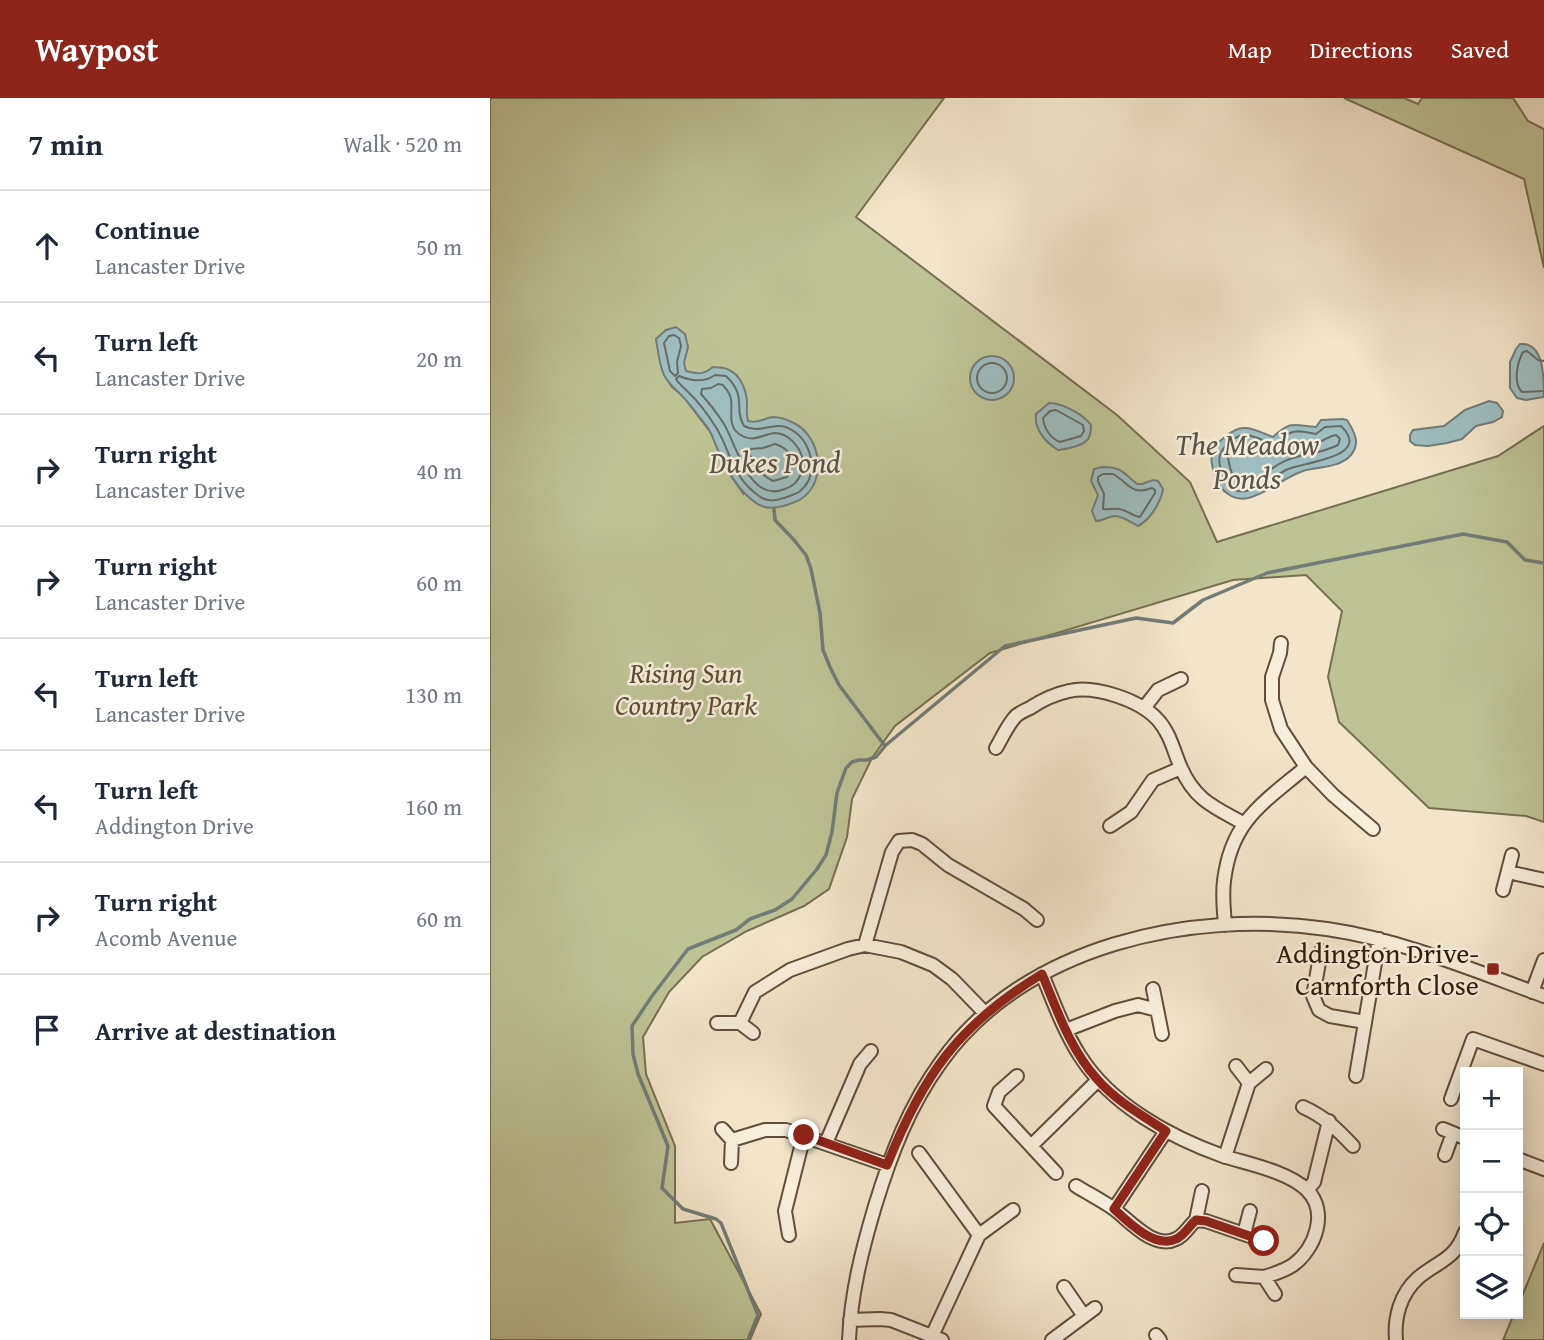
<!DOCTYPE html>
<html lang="en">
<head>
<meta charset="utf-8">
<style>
	body { margin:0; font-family:"Gentium Book Plus",serif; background:#f2f2f3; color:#1f2937 }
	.controls { position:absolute; right:21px; bottom:21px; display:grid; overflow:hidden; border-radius:0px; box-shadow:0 4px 18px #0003 }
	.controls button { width:63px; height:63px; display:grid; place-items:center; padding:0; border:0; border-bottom:2px solid #e0e1e3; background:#fff; color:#1f2937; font:35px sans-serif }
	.stop { position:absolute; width:21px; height:21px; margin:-16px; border:5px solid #8f2418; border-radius:50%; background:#fff }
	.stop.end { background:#8f2418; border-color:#fff; box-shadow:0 2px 7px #0008 }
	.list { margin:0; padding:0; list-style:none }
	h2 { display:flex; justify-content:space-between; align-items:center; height:91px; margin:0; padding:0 28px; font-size:30px }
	h2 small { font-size:23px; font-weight:400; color:#747a83 }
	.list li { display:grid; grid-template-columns:46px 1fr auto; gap:21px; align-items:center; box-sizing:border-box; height:112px; padding:0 28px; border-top:2px solid #e0e1e3 }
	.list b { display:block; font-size:26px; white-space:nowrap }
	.list p { margin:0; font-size:23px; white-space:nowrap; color:#747a83 }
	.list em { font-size:23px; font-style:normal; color:#747a83 }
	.icon { flex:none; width:38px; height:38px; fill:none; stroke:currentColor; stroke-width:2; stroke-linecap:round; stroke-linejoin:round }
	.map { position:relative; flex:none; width:1054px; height:1242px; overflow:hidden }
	header { display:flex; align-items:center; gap:42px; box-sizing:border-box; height:98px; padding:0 35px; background:#8f2418; color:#fff }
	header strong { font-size:33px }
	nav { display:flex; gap:38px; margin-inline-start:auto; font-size:24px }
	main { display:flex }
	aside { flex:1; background:#fff }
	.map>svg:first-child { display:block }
</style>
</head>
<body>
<header>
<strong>Waypost</strong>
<nav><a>Map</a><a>Directions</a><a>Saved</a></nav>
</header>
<main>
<aside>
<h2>7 min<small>Walk · 520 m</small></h2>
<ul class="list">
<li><svg class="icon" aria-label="ahead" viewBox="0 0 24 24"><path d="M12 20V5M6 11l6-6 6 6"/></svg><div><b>Continue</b><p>Lancaster Drive</p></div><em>50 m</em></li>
<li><svg class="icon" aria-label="left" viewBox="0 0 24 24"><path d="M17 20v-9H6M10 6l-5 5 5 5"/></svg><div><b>Turn left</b><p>Lancaster Drive</p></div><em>20 m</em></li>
<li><svg class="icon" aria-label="right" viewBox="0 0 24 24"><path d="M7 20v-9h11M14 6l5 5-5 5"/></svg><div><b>Turn right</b><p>Lancaster Drive</p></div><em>40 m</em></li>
<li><svg class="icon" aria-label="right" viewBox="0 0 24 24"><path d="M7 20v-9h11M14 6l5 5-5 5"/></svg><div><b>Turn right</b><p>Lancaster Drive</p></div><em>60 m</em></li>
<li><svg class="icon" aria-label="left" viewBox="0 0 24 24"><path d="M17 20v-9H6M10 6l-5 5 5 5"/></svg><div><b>Turn left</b><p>Lancaster Drive</p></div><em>130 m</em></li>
<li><svg class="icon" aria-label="left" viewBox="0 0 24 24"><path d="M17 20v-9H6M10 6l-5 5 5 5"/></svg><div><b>Turn left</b><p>Addington Drive</p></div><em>160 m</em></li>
<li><svg class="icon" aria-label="right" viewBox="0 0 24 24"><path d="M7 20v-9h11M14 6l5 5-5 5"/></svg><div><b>Turn right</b><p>Acomb Avenue</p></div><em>60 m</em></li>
<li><svg class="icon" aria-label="arrive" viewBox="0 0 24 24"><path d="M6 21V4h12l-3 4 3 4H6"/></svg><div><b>Arrive at destination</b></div></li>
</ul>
</aside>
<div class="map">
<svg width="1054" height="1242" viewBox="0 0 1054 1242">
	<rect width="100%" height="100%" fill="#f2e5c9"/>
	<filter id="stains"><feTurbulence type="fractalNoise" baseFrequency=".00286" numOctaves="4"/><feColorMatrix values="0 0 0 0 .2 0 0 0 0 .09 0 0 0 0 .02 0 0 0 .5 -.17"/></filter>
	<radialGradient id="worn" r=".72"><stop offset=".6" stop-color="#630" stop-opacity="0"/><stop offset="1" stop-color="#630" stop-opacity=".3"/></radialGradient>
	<path fill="#bec394" stroke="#766f50" stroke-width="2" fill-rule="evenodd" d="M0 0H454L366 119 627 317 700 384 727 444 1008 358 1054 328V724L1036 718 939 710 849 624 838 579 852 513 816 477 743 482 500 555 405 628 382 660 362 701 357 739 339 791 314 808 257 833 212 859 179 894 153 939 156 976 185 1048V1125L220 1121 271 1216 260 1242H0ZM222 276 256 334 253 395 239 375 221 335 193 298 182 289 177 281Z
		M854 0H914L928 6 932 0H1023L1038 23 1054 31V170L1034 81Z
		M1054 1145V1242H1013L1024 1216H1028V1208Z"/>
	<path fill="#9fbdc0" stroke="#727c78" stroke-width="2" d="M186 229 195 236 198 249 194 265 196 273C208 276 213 277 223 269 228 270 235 269 239 272 251 277 257 294 257 306 257 312 256 316 258 323 268 326 274 320 283 319 290 319 298 322 304 325 331 339 338 383 311 401 307 404 301 405 297 407 286 410 276 412 266 405 247 392 236 370 227 350 224 343 222 336 218 330 210 320 203 310 195 301 188 293 179 287 174 277 169 266 168 253 166 241L176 232Z
		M1030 246C1054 244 1054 279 1054 299L1036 302 1027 300 1020 290V264L1026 251Z
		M480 280a22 22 0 1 1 44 0a22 22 0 1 1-44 0Z
		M999 303 1007 305 1013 313 1012 319 1003 324 986 328 972 341 957 345 938 348 925 347 920 343V337L923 332 954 328 975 312Z
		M559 305C572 305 593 316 601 327 601 332 601 340 596 343 590 349 575 351 568 352 555 344 544 331 546 316Z
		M853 321 857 322C864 333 871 345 861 357 851 369 830 369 816 372 795 378 779 395 758 400 750 402 744 400 738 396 727 389 718 364 723 352 727 344 744 330 753 330 763 329 774 336 783 339 802 322 803 327 826 329L831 322Z
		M612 369C633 369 633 375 647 386H652L663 382 668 383 673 391C671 404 660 422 648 428 641 424 631 417 624 418 617 419 613 423 606 423L602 413 608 397 601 383 604 371Z"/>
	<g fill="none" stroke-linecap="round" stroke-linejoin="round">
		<path stroke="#676c66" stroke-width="2" d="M184 237 189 240 191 248 187 264 188 275 185 278 180 273 174 245 179 238Z
			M1054 263 1048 262 1037 253 1033 254C1027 265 1023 285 1032 294L1054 293
			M487 280a15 15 0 1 1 30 0a15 15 0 1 1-30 0Z
			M225 277 236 278C258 299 243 310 254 328 273 338 284 319 305 334 323 347 329 379 309 394 304 397 299 398 294 400 285 403 277 404 269 398 243 380 241 355 227 331 219 318 208 303 197 293 193 289 189 286 186 281L189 278C201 283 214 285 225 277Z
			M228 286 233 287C236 291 240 295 241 301 243 313 237 327 249 336 264 346 272 336 285 335 298 335 309 348 312 359 314 368 312 377 306 384 302 389 297 390 292 392 259 403 246 346 234 326 227 315 219 305 211 296L212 291 221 290Z
			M566 312 593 327 594 333 591 338 570 344C560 340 554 330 553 320L560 313Z
			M851 328C884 360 811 364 796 372 782 379 758 401 743 391 735 385 727 367 730 357 732 351 738 345 744 341 747 339 749 337 753 337 764 336 774 344 784 346 790 343 794 337 800 335 808 331 818 335 826 336L835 329Z
			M846 337 850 341 848 347C829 357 807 355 789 366 781 371 758 388 749 384 741 380 739 366 738 359L752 346C780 347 774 367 803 343 812 342 821 346 829 344 836 342 838 338 846 337Z
			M285 346C302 351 306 364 297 379L283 383C271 377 263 366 259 354L261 351 273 350Z
			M623 376C639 385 641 398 662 390L665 392V395L650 419C642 418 637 412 629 411 624 410 618 412 613 411L614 396 608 383V379L613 376Z"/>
		<path stroke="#727c78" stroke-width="3.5" d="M284 411 285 422 304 442 316 457 321 471 330 515 333 552 340 569 349 587 395 648
			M258 1242 268 1217 231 1125 226 1121 193 1111 172 1090 178 1048 148 976 143 956 142 928 162 898 198 851 246 832 260 821 285 812 302 801 327 771 336 757 342 734 347 695 356 670 362 664 369 662H377L386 659 396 647 515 548 646 520 683 525 713 502 777 475 973 436 1017 444 1035 462 1054 465"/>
		<g stroke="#604e3b" stroke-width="16">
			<path id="minor" d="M791 545 790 555 782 579V602L791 631 816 669 843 697 883 731
				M654 610 668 592 691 581
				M506 650C512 640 518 626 526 618 529 615 536 612 540 610 552 602 565 596 579 593 605 587 650 602 668 622 680 635 684 654 691 670 705 702 724 709 753 725
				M620 728 641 714 663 682 691 670
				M1018 774 1054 782
				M1013 792 1022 757
				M735 827C734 813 732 797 734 783 741 723 773 705 816 669
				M375 847 402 754 409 743 422 742 432 746 458 767 534 811 547 822
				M831 853 823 898 829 912 840 918 875 924
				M552 876C563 903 574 933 590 958 621 1007 680 1039 733 1058 758 1066 797 1073 817 1092 839 1114 825 1151 803 1167 794 1173 784 1176 774 1179
				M663 891 672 936
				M1042 894 1054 862
				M227 925H250L263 935
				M250 925 265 894 300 872 358 851 375 847 411 854 443 867 462 881 495 915
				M576 932 625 913 648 907 667 912
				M746 968 759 985 776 971
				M527 978 509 994 504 1008 566 1075
				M866 978 889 841
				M961 1001 983 941 1054 966
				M813 1009C835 1019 847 1031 863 1048
				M232 1031 242 1042 241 1065
				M953 1031 975 1040
				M242 1042 275 1032H296L397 1067
				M336 1045 370 966 381 953
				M541 1048 608 982
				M429 1055 489 1137 442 1238
				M955 1057 963 1035
				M735 1059 759 985
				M1028 1061 1054 1071
				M586 1088C599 1096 613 1103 624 1111 640 1123 664 1152 686 1141 694 1138 699 1128 706 1122L716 1123 774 1143
				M817 1092 824 1084 839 1023
				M624 1111 676 1033
				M706 1122 712 1093
				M754 1136 760 1113
				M299 1137 295 1113 314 1037
				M489 1137 523 1112
				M746 1177 774 1179 785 1196
				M574 1189 594 1218
				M360 1222 390 1221 401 1222 452 1242
				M666 1237 670 1242
				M359 1242C361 1195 372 1152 385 1108 401 1056 419 1008 451 964 534 847 702 811 837 831 912 842 983 872 1054 898
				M562 1242 605 1210
				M906 1242C904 1220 910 1196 928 1180 948 1163 965 1162 975 1134"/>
		</g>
		<use href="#minor" stroke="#f7eedc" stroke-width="12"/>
	</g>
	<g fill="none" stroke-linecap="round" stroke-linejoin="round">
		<path stroke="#8f2418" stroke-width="9" d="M314 1037 397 1067C433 977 468 927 552 876 567 912 580 951 607 981 626 1003 653 1018 676 1033L624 1111C638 1124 665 1151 686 1141 694 1138 699 1128 706 1122L716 1123 774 1143"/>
	</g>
	<rect fill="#8f2418" stroke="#f7eedc" stroke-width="2.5" x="996" y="864" width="14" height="14" rx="3.5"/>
	<g text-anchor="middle" stroke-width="5" stroke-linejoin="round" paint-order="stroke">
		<g font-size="28" font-style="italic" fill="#5a4d35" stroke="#f7eedc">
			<text x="196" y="585">Rising Sun<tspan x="196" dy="32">Country Park</tspan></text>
		</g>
		<g font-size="28" fill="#2f1b0c" stroke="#f7eedc" text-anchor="end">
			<text x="989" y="865">Addington Drive-<tspan x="989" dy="32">Carnforth Close</tspan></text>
		</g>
		<g font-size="30" font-style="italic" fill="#56544b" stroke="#f7eedc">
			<text x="757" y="357">The Meadow<tspan x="757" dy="34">Ponds</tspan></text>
			<text x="285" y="375">Dukes Pond</text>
		</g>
	</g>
	<rect width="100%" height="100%" filter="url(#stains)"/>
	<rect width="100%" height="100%" fill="url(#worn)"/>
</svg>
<div class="controls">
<button>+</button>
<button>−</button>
<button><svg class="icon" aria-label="locate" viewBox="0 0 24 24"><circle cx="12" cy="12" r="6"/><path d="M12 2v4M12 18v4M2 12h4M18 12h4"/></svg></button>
<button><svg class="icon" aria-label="layers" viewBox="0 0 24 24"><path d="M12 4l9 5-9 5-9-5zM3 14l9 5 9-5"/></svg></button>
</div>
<div class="stop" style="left:774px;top:1143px"></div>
<div class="stop end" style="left:314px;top:1037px"></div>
</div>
</main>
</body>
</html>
